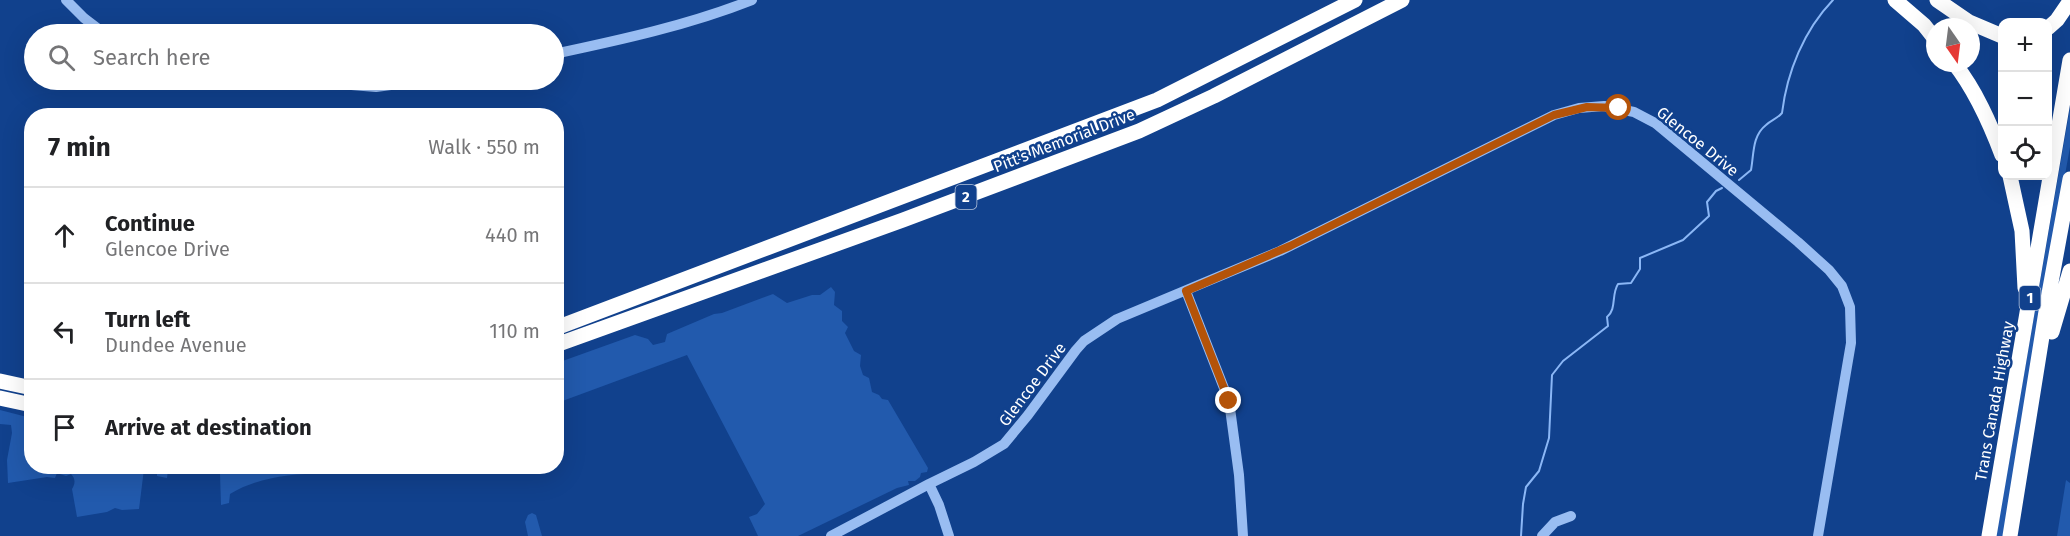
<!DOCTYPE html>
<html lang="en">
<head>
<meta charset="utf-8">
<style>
	body { margin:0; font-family:"Fira Sans",sans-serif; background:#f6f6f6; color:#202124 }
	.controls { position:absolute; right:18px; top:18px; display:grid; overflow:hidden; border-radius:12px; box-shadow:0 6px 24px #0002 }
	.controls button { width:54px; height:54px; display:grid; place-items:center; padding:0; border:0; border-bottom:2px solid #e0e0e0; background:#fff; color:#202124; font:30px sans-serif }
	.compass { position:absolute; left:1926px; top:18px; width:54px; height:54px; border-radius:50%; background:#fff; box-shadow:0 6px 24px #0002; rotate:166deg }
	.stop { position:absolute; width:18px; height:18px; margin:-14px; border:4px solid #b45309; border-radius:50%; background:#fff }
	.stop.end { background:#b45309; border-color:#fff; box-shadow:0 2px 6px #0008 }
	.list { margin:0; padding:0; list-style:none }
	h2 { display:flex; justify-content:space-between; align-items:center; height:78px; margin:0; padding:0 24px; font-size:26px }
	h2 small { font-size:20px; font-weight:400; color:#757577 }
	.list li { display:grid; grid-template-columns:39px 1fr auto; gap:18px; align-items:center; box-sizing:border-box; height:96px; padding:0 24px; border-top:2px solid #e0e0e0 }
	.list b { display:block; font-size:22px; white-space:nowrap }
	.list p { margin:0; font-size:20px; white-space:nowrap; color:#757577 }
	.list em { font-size:20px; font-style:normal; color:#757577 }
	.icon { flex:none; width:33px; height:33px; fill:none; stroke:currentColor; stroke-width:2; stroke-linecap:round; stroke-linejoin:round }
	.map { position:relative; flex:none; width:2070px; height:536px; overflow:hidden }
	.search { position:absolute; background:#fff; box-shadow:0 6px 24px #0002; left:24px; top:24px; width:540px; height:66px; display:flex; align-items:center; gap:15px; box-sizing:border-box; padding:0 21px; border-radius:33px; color:#757577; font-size:22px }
	.panel { position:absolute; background:#fff; box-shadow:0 6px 24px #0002; left:24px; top:108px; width:540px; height:366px; border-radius:24px }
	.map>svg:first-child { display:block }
</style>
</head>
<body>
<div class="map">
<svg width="2070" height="536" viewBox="0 0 2070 536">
	<rect width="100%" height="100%" fill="#11418d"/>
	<path fill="#225aad" d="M2070 108V147L2036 336 2003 536H1996Z
		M831 287 835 292 834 305 842 311V321L848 327 845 333 854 351 861 355 860 366 863 375 869 378 872 392 879 395 882 399 888 400 928 468 927 472 921 473 920 477 915 481H908L909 485 897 488 798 536H758L749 517 757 514 765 504 687 355 557 403V363L635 335 648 339 653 345 665 342 667 334 714 314 722 313 773 294 787 303 812 295H820Z
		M0 410 31 418 32 466 163 467 168 470 167 478 157 476V472L148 468 144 469 139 509 122 510 115 508 107 512 77 517 72 489C75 484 76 479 71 474L66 476 57 473 55 478 47 477 8 483 7 460 12 433 11 425 0 424Z
		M202 467H351L344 474C307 472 263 474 230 494L229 503 221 505 220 474Z
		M2066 480 2070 483V536H2057Z
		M532 513 536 515 542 536H528L525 522 528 515Z"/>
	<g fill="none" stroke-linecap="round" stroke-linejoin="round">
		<path stroke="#8bb7f6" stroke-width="2" d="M1739 180 1751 170C1754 154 1752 136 1766 125 1771 120 1777 119 1782 113 1787 72 1804 30 1833 0
			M1521 536 1523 504 1526 487 1539 471 1549 438 1552 375 1563 361 1608 326 1607 317C1617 309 1611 295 1618 284L1631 283 1640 269V258L1683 240 1709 216 1707 202 1716 191 1722 188"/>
		<path stroke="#99bdf2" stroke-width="10" d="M66 0 84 18 105 34
			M554 54C620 40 689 25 752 0
			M290 80 376 87 427 80
			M1186 291 1229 401 1239 475 1243 536
			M929 484 939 505 949 536
			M831 536 929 484 974 462 1004 444 1028 415 1076 350 1084 341 1117 319 1280 251 1554 115 1579 108 1604 106 1634 112 1655 123 1798 242 1829 270 1842 286 1850 307 1851 343 1818 536
			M1542 536 1555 522 1571 516"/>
		<path stroke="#fff" stroke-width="15" d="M1895 0 1924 25 1935 39
			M1937 0 1969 22 2002 36
			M2048 28 2057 20 2070 1
			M1954 63C1976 91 1990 123 2002 155
			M2010 176 2022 231 2025 288
			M556 328 1157 100 1355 0
			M2052 332 2070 271
			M556 345 903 220 1139 131 1214 96 1402 0
			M0 381 32 388
			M0 398 32 405
			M1989 536 2070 60
			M2010 536 2048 299 2070 179"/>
	</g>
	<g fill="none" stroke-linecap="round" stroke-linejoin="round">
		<path stroke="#b45309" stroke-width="8" d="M1229 401 1186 291 1290 246 1554 115 1587 107 1619 108"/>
	</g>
	<g text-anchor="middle" stroke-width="5" stroke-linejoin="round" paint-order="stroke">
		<g fill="#11418d" stroke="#b8c6dd" stroke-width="1.5">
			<rect x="955.5" y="185" width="21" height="24" rx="4.5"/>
			<rect x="2019.5" y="286" width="21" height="24" rx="4.5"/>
		</g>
		<g font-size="15" font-weight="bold" fill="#fff">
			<text x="966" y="202">2</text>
			<text x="2030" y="303">1</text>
		</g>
		<g font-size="16" fill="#fff" stroke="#11418d">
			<text transform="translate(1064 140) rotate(-21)" y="6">Pitt's Memorial Drive</text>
			<text transform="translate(1698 141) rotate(39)" y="6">Glencoe Drive</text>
			<text transform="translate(1032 384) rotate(-53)" y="6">Glencoe Drive</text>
			<text transform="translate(1994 401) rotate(-80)" y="6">Trans Canada Highway</text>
		</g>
	</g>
</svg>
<div class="controls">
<button>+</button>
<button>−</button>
<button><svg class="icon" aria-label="locate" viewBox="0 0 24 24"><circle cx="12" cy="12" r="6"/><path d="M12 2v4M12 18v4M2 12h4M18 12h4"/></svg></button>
</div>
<svg class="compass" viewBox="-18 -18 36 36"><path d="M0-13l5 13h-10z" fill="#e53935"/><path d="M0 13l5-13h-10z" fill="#757577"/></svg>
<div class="stop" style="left:1619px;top:108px"></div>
<div class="stop end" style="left:1229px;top:401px"></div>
<div class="search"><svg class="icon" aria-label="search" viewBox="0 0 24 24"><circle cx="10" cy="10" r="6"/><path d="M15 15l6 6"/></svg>Search here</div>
<section class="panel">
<h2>7 min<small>Walk · 550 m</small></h2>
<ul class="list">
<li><svg class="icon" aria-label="ahead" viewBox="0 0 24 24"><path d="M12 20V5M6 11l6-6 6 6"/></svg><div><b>Continue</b><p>Glencoe Drive</p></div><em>440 m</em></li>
<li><svg class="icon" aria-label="left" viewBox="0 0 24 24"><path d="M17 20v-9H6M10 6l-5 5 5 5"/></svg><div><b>Turn left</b><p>Dundee Avenue</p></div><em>110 m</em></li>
<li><svg class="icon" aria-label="arrive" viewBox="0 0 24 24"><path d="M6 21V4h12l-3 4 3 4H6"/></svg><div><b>Arrive at destination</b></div></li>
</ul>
</section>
</div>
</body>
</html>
